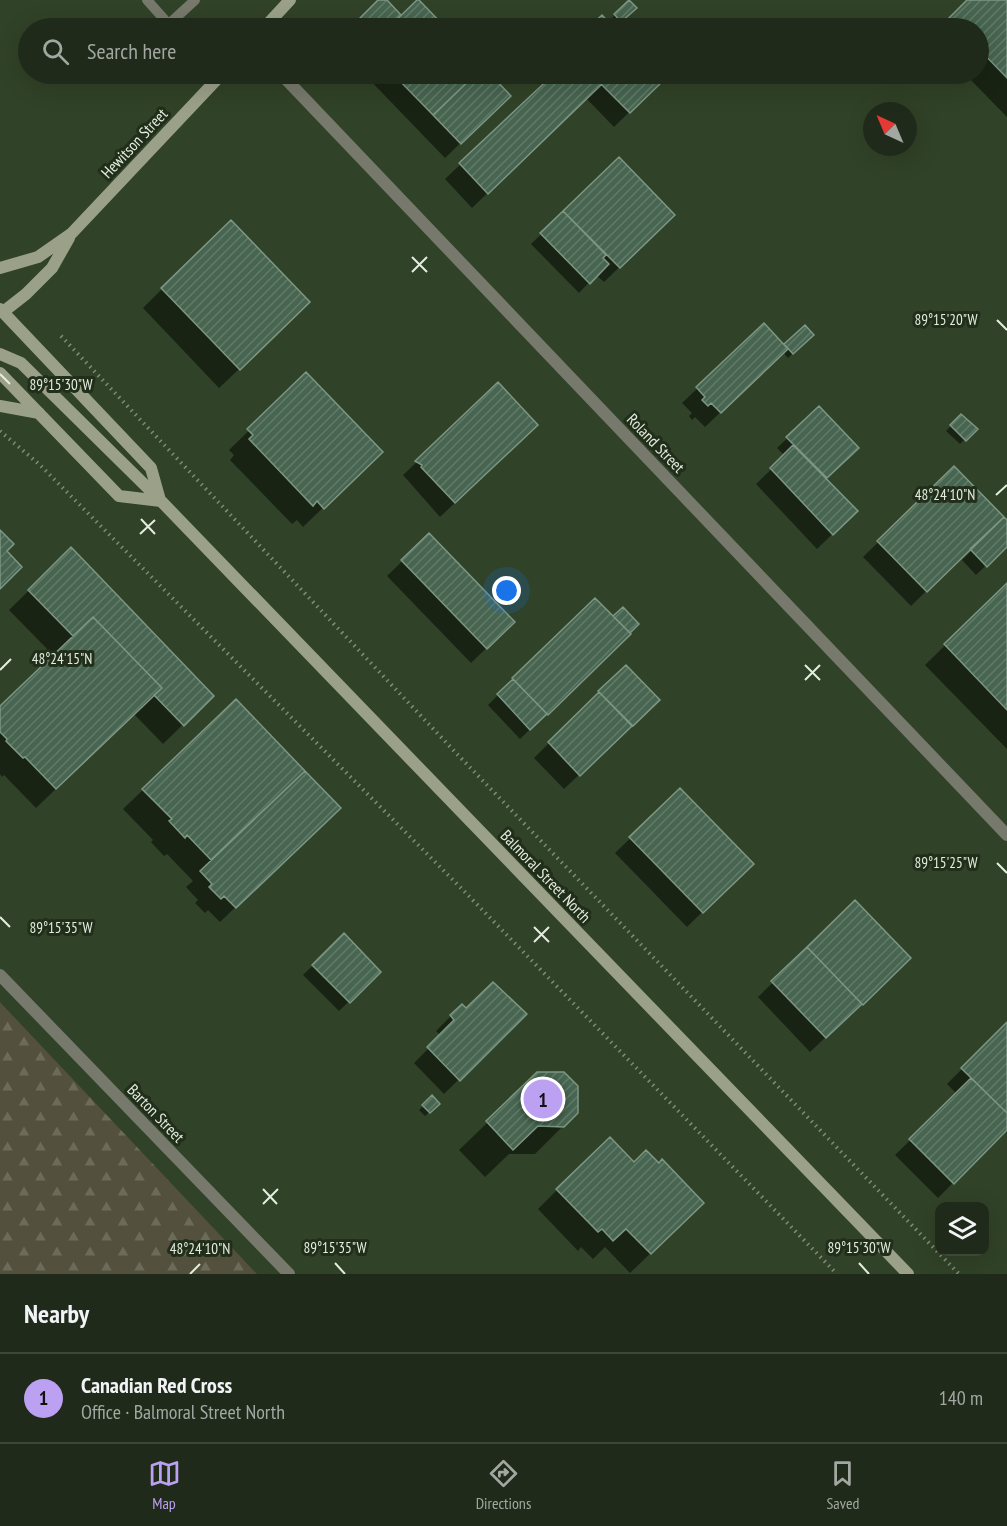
<!DOCTYPE html>
<html lang="en">
<head>
<meta charset="utf-8">
<style>
	body { margin:0; font-family:"PT Sans Narrow",sans-serif; background:#2d3627; color:#f1f3f6 }
	.controls { position:absolute; right:18px; bottom:18px; display:grid; overflow:hidden; border-radius:12px; box-shadow:0 6px 24px #0002 }
	.controls button { width:54px; height:54px; display:grid; place-items:center; padding:0; border:0; border-bottom:2px solid #3d4639; background:#202a1a; color:#f1f3f6; font:30px sans-serif }
	.compass { position:absolute; left:863px; top:102px; width:54px; height:54px; border-radius:50%; background:#202a1a; box-shadow:0 6px 24px #0002; rotate:316deg }
	.you { position:absolute; left:507px; top:591px; width:21px; height:21px; margin:-15px; border:4px solid #fff; border-radius:50%; background:#1a73e8; box-shadow:0 0 0 9px #1a73e833 }
	.badge { display:grid; place-items:center; width:39px; height:39px; border-radius:50%; background:#bca0f2; color:#111; font-size:20px; font-weight:700 }
	.pin { position:absolute; translate:-50% -50%; border:3px solid #fff; box-shadow:0 2px 6px #0006 }
	.list { margin:0; padding:0; list-style:none }
	h2 { display:flex; justify-content:space-between; align-items:center; height:78px; margin:0; padding:0 24px; font-size:26px }
	h2 small { font-size:20px; font-weight:400; color:#a2a7a2 }
	.list li { display:grid; grid-template-columns:39px 1fr auto; gap:18px; align-items:center; box-sizing:border-box; height:90px; padding:0 24px; border-top:2px solid #3d4639 }
	.list b { display:block; font-size:22px; white-space:nowrap }
	.list p { margin:0; font-size:20px; white-space:nowrap; color:#a2a7a2 }
	.list em { font-size:20px; font-style:normal; color:#a2a7a2 }
	.icon { flex:none; width:33px; height:33px; fill:none; stroke:currentColor; stroke-width:2; stroke-linecap:round; stroke-linejoin:round }
	.map { position:relative; flex:none; width:1007px; height:1274px; overflow:hidden }
	.search { position:absolute; background:#202a1a; box-shadow:0 6px 24px #0002; left:18px; right:18px; top:18px; height:66px; display:flex; align-items:center; gap:15px; box-sizing:border-box; padding:0 21px; border-radius:33px; color:#a2a7a2; font-size:22px }
	.sheet { height:168px; background:#202a1a }
	nav { display:flex; justify-content:space-around; align-items:center; box-sizing:border-box; height:84px; border-top:2px solid #3d4639; background:#202a1a; font-size:16px; color:#a2a7a2 }
	nav a { display:grid; justify-items:center; gap:3px }
	nav .on { color:#bca0f2 }
	.map>svg:first-child { display:block }
</style>
</head>
<body>
<div class="map">
<svg width="1007" height="1274" viewBox="0 0 1007 1274">
	<defs>
		<pattern id="forest-firs" width="22" height="20" patternUnits="userSpaceOnUse" patternTransform="scale(1.5)"><rect width="22" height="20" fill="#53503d"/><path d="M5 1l3.5 6h-7zM16 11l3.5 6h-7z" fill="#6c6a59"/></pattern>
		<pattern id="building-hatch" width="6" height="6" patternUnits="userSpaceOnUse" patternTransform="scale(1.5)"><rect width="6" height="6" fill="#476550"/><path d="M-1 1l2-2M0 6l6-6M5 7l2-2" fill="none" stroke="#617b69"/></pattern>
	</defs>
	<rect width="100%" height="100%" fill="#2a3823"/>
	<path fill="#304227" fill-rule="evenodd" d="M0 0H1007V1274H257L0 1002ZM28 28H978V74H28ZM872 111H908V147H872ZM940 1206H984V1252H940Z"/>
	<path fill="url(#forest-firs)" d="M0 1002 257 1274H0Z"/>
	<path fill="#0007" d="M970 0H1007V117L965 74H978V28H940Z
		M418 1 444 28H390Z
		M629 2 635 8 616 25 610 20Z
		M364 74H487L509 96 445 158Z
		M556 74H655L662 80 614 127 586 98 472 208 445 179Z
		M619 159 673 215 604 282 596 275 579 293 531 244Z
		M162 289 289 322 219 388 143 308Z
		M764 325 784 347 805 327 812 335 788 358 783 352 705 427 695 417 692 420 689 416 692 413 682 403Z
		M306 375 361 471 303 527 297 520 292 524 230 460 234 455 229 450Z
		M819 408 857 448 824 479 856 511 817 549 756 484 785 456 777 448Z
		M961 416 975 429 960 444 946 431Z
		M521 440 440 517 403 475 418 461Z
		M954 468 1007 522V545L976 575 962 560 972 550 970 548 911 606 863 557Z
		M429 535 513 622 471 663 387 576Z
		M71 549 212 696 163 744 134 714 36 808 4 775 2 777 0 774V708L54 656 9 610Z
		M1007 585V749L925 665Z
		M613 618 614 649 520 739 488 705 499 694Z
		M626 667 658 700 564 789 534 758Z
		M236 701 338 808 220 922 208 910 205 913 195 903 198 900 186 887 193 881 167 854 164 856 151 842 153 840 123 809Z
		M680 790 751 864 687 927 615 853Z
		M855 902 909 958 847 1019 846 1018 810 1052 758 997Z
		M344 935 379 972 339 1011 303 975Z
		M467 1010 525 1014 444 1094 414 1063 441 1036 436 1031 451 1016Z
		M1007 1024V1128L938 1198 895 1155 957 1094 947 1084Z
		M538 1074 563 1126 535 1154H509L485 1177 459 1150Z
		M432 1097 438 1104 425 1116 419 1110Z
		M634 1164 683 1222 630 1273 605 1247 593 1259 581 1247 578 1251 538 1209 557 1190Z"/>
	<path fill="url(#building-hatch)" stroke="#7d9785" stroke-width="1.5" d="M378 0H387L401 15 388 28H350Z
		M417 0H419L446 28H388Z
		M629 0 637 8 621 22 614 14Z
		M967 0H1007V78L978 48V28H960L949 18Z
		M602 15 614 28H588Z
		M393 74H476L433 115Z
		M476 74H490L511 96 461 144 433 115Z
		M554 74H591L602 84 488 194 459 163Z
		M591 74H658L664 80 630 113Z
		M619 157 675 215 620 268 563 211Z
		M563 211 606 255 603 258 609 264 590 284 540 233Z
		M231 220 310 302 240 370 161 288Z
		M764 323 788 349 721 413 711 403 708 406 702 400 705 397 696 387Z
		M805 325 814 335 793 354 784 344Z
		M306 372 383 452 324 509 317 501 313 506 249 439 253 435 247 429Z
		M498 382 538 425 455 503 421 467 422 465 415 461Z
		M819 406 859 448 827 478 786 437Z
		M961 414 978 429 966 441 950 425Z
		M793 445 858 511 833 535 770 468Z
		M954 466 1004 517 927 592 877 541Z
		M1004 517 1007 520V547L987 567 970 549Z
		M0 530 14 544 7 551 22 567 0 589Z
		M429 533 515 622 487 649 401 560Z
		M71 547 214 696 184 726 154 695 162 688 93 617 73 636 28 590Z
		M1007 583V710L944 644Z
		M595 598 631 634 548 715 512 678Z
		M623 607 639 624 630 633 613 616Z
		M93 617 162 688 56 789 25 757 23 758 6 741 7 739 0 732V706Z
		M626 665 660 700 633 726 598 691Z
		M513 679 547 714 530 730 497 694Z
		M599 692 632 726 580 776 548 742Z
		M236 699 305 771 211 860 187 835 185 838 169 821 172 819 142 789Z
		M305 771 341 808 236 908 224 896 221 899 209 887 212 884 200 871Z
		M680 788 754 864 703 913 629 837Z
		M855 900 911 958 863 1005 807 947Z
		M344 933 381 972 350 1003 312 965Z
		M807 947 862 1004 826 1038 771 981Z
		M493 982 527 1014 460 1081 427 1047 454 1020 450 1015 462 1004 466 1008Z
		M1007 1022V1113L961 1068Z
		M537 1072H564L578 1086V1113L564 1127 538 1126 513 1150 486 1121Z
		M971 1078 1007 1113V1130L954 1184 909 1139Z
		M432 1095 440 1104 430 1113 422 1105Z
		M610 1137 634 1162 646 1150 659 1163 662 1159 704 1203 651 1254 626 1229 613 1241 602 1229 598 1232 556 1189Z"/>
	<g fill="none" stroke-linecap="round" stroke-linejoin="round">
		<path stroke="#818c7b" stroke-width="4" stroke-dasharray="1.5 4.5" stroke-linecap="butt" d="M61 336 458 755 959 1274
			M0 431 40 465 462 889 837 1274"/>
		<path stroke="#76796b" stroke-width="10" d="M147 0 172 28
			M169 24 195 0"/>
		<path stroke="#76796b" stroke-width="12" d="M281 74 1007 835
			M0 975 289 1274"/>
		<path stroke="#9ba089" stroke-width="12" d="M264 28 290 0
			M0 268 38 257 71 234 222 74
			M0 309 151 468 160 500
			M0 312H3L26 294 52 268 69 238
			M0 354 21 363 161 501 908 1274
			M0 373 119 496 161 501
			M0 406 39 413"/>
	</g>
	<path fill="none" stroke="#e4eddf" stroke-width="2" d="M412 257 427 272M412 272 427 257M997 320 1007 330M0 374 10 384M996 495 1007 485M141 519 155 534M140 534 155 520M805 665 820 680M0 670 11 659M805 680 820 665M997 863 1007 873M0 917 10 927M534 927 549 942M534 942 549 927M263 1189 277 1204M263 1204 278 1189M335 1263 345 1274M859 1263 869 1274M190 1274 200 1264"/>
	<g text-anchor="middle" stroke-width="6" stroke-linejoin="round" paint-order="stroke">
		<g font-size="16" fill="#e4eddf" stroke="#202e1a">
			<text transform="translate(134 143) rotate(-47)" y="6">Hewitson Street</text>
			<text transform="translate(656 443) rotate(46)" y="6">Roland Street</text>
			<text transform="translate(546 876) rotate(46)" y="6">Balmoral Street North</text>
			<text transform="translate(156 1113) rotate(46)" y="6">Barton Street</text>
		</g>
	</g>
	<g font-size="15" text-anchor="middle" fill="#e4eddf" stroke="#202e1a" stroke-width="6" stroke-linejoin="round" paint-order="stroke">
		<text x="946" y="325">89°15'20"W</text>
		<text x="61" y="390">89°15'30"W</text>
		<text x="945" y="500">48°24'10"N</text>
		<text x="62" y="664">48°24'15"N</text>
		<text x="946" y="868">89°15'25"W</text>
		<text x="61" y="933">89°15'35"W</text>
		<text x="335" y="1253">89°15'35"W</text>
		<text x="859" y="1253">89°15'30"W</text>
		<text x="200" y="1254">48°24'10"N</text>
	</g>
</svg>
<div class="controls">
<button><svg class="icon" aria-label="layers" viewBox="0 0 24 24"><path d="M12 4l9 5-9 5-9-5zM3 14l9 5 9-5"/></svg></button>
</div>
<svg class="compass" viewBox="-18 -18 36 36"><path d="M0-13l5 13h-10z" fill="#e53935"/><path d="M0 13l5-13h-10z" fill="#a2a7a2"/></svg>
<div class="you"></div>
<div class="pin badge" style="left:543px;top:1099px">1</div>
<div class="search"><svg class="icon" aria-label="search" viewBox="0 0 24 24"><circle cx="10" cy="10" r="6"/><path d="M15 15l6 6"/></svg>Search here</div>
</div>
<section class="sheet">
<h2>Nearby<small></small></h2>
<ul class="list">
<li><span class="badge">1</span><div><b>Canadian Red Cross</b><p>Office · Balmoral Street North</p></div><em>140 m</em></li>
</ul>
</section>
<nav>
<a class="on"><svg class="icon" aria-label="map" viewBox="0 0 24 24"><path d="M3 6l6-2 6 2 6-2v14l-6 2-6-2-6 2zM9 4v14M15 6v14"/></svg>Map</a>
<a><svg class="icon" aria-label="directions" viewBox="0 0 24 24"><path d="M12 3l9 9-9 9-9-9zM9 14v-3h6M13 9l2 2-2 2"/></svg>Directions</a>
<a><svg class="icon" aria-label="saved" viewBox="0 0 24 24"><path d="M7 4h10v16l-5-4-5 4z"/></svg>Saved</a>
</nav>
</body>
</html>
